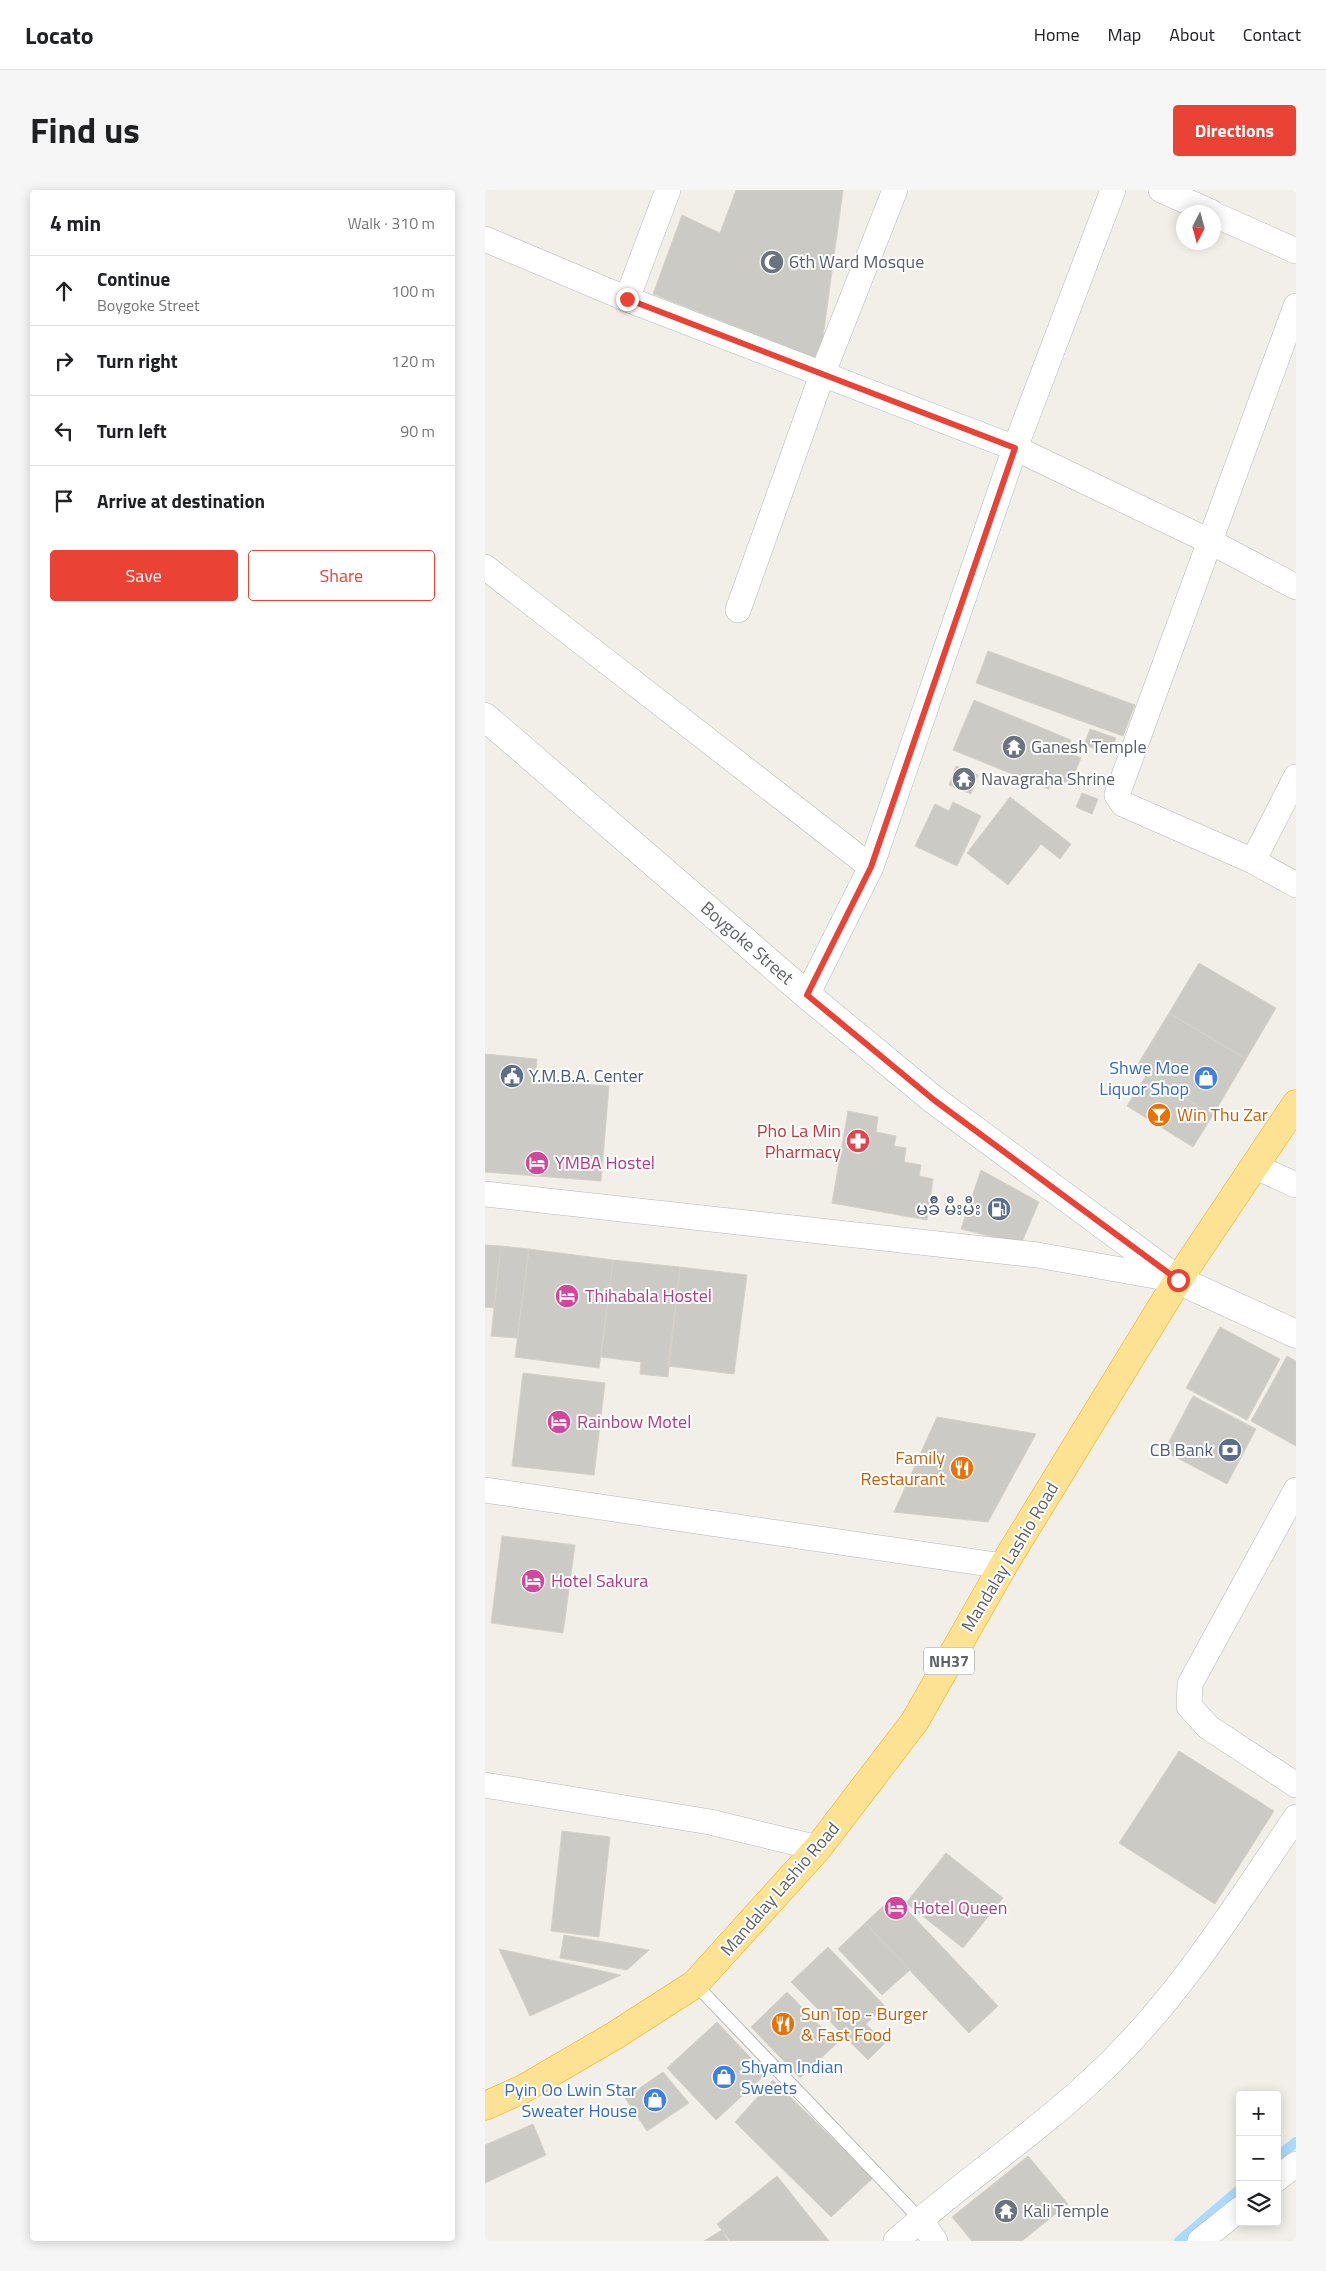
<!DOCTYPE html>
<html lang="en">
<head>
<meta charset="utf-8">
<style>
	body { margin:0; font-family:"Titillium Web","Noto Sans Myanmar",sans-serif; background:#f6f6f6; color:#202124 }
	.controls { position:absolute; right:15px; bottom:15px; display:grid; overflow:hidden; border-radius:5px; box-shadow:0 2px 12px #0003 }
	.controls button { width:45px; height:45px; display:grid; place-items:center; padding:0; border:0; border-bottom:1px solid #e0e0e0; background:#fff; color:#202124; font:25px sans-serif }
	.compass { position:absolute; left:691px; top:15px; width:45px; height:45px; border-radius:50%; background:#fff; box-shadow:0 2px 12px #0003; rotate:186deg }
	.stop { position:absolute; width:15px; height:15px; margin:-11px; border:4px solid #ea4335; border-radius:50%; background:#fff }
	.stop.end { background:#ea4335; border-color:#fff; box-shadow:0 1px 5px #0008 }
	.list { margin:0; padding:0; list-style:none }
	h2 { display:flex; justify-content:space-between; align-items:center; height:65px; margin:0; padding:0 20px; font-size:21px }
	h2 small { font-size:16px; font-weight:400; color:#757577 }
	.list li { display:grid; grid-template-columns:32px 1fr auto; gap:15px; align-items:center; box-sizing:border-box; height:70px; padding:0 20px; border-top:1px solid #e0e0e0 }
	.list b { display:block; font-size:19px; white-space:nowrap }
	.list p { margin:0; font-size:16px; white-space:nowrap; color:#757577 }
	.list em { font-size:16px; font-style:normal; color:#757577 }
	.actions { display:flex; gap:10px; padding:15px 20px }
	.actions a { flex:1; padding:11px 0; border:1px solid #ea4335; border-radius:5px; text-align:center; font-size:18px; color:#ea4335 }
	.actions .main { background:#ea4335; color:#fff }
	.icon { flex:none; width:28px; height:28px; fill:none; stroke:currentColor; stroke-width:2; stroke-linecap:round; stroke-linejoin:round }
	.map { position:relative; flex:none; width:811px; height:2051px; overflow:hidden; border-radius:5px }
	header { display:flex; align-items:center; gap:30px; box-sizing:border-box; height:70px; padding:0 25px; background:#fff; border-bottom:1px solid #e0e0e0 }
	header strong { font-size:24px }
	nav { display:flex; gap:28px; margin-inline-start:auto; font-size:18px }
	.intro { display:flex; align-items:center; justify-content:space-between; box-sizing:border-box; height:120px; padding:0 30px }
	h1 { margin:0; font-size:35px }
	.button { padding:12px 22px; border-radius:5px; background:#ea4335; color:#fff; font-size:18px; font-weight:700 }
	main { display:flex; gap:30px; padding:0 30px }
	aside { flex:1; background:#fff; border-radius:5px; box-shadow:0 2px 12px #0003 }
	.map>svg:first-child { display:block }
</style>
</head>
<body>
<header>
<strong>Locato</strong>
<nav><a>Home</a><a>Map</a><a>About</a><a>Contact</a></nav>
</header>
<div class="intro"><h1>Find us</h1><a class="button">Directions</a></div>
<main>
<aside>
<h2>4 min<small>Walk · 310 m</small></h2>
<ul class="list">
<li><svg class="icon" aria-label="ahead" viewBox="0 0 24 24"><path d="M12 20V5M6 11l6-6 6 6"/></svg><div><b>Continue</b><p>Boygoke Street</p></div><em>100 m</em></li>
<li><svg class="icon" aria-label="right" viewBox="0 0 24 24"><path d="M7 20v-9h11M14 6l5 5-5 5"/></svg><div><b>Turn right</b></div><em>120 m</em></li>
<li><svg class="icon" aria-label="left" viewBox="0 0 24 24"><path d="M17 20v-9H6M10 6l-5 5 5 5"/></svg><div><b>Turn left</b></div><em>90 m</em></li>
<li><svg class="icon" aria-label="arrive" viewBox="0 0 24 24"><path d="M6 21V4h12l-3 4 3 4H6"/></svg><div><b>Arrive at destination</b></div></li>
</ul>
<div class="actions"><a class="main">Save</a><a>Share</a></div>
</aside>
<div class="map">
<svg width="811" height="2051" viewBox="0 0 811 2051">
	<rect width="100%" height="100%" fill="#f1efe8"/>
	<g fill="none" stroke-linecap="round" stroke-linejoin="round">
		<path stroke="#aadaff" stroke-width="10" d="M792 1967 811 1952
			M694 2051 755 1999"/>
	</g>
	<path fill="#cccac5" stroke="#d6d1c6" d="M251 0H358L335 170 168 104 197 25 235 43Z
		M503 461 650 515 638 546 491 493Z
		M489 510 586 550 581 562 596 568 585 594 569 588 564 599 468 560Z
		M605 539 631 548 625 564 599 555Z
		M471 576 493 585 486 604 464 595Z
		M597 603 613 609 607 624 591 617Z
		M525 607 586 654 575 669 556 654 523 695 482 663Z
		M468 612 496 626 472 676 430 656 450 614 464 621Z
		M714 773 791 818 761 869 684 823Z
		M684 823 761 869 728 925 650 879Z
		M0 864 52 869 50 891 124 896 116 991 0 982Z
		M662 884 728 925 708 957 642 916Z
		M363 921 393 927 391 942 411 946 409 956 421 958 419 972 436 975 434 986 448 989 442 1030 347 1013Z
		M496 980 554 1012 536 1054 476 1039Z
		M0 1055 16 1056 9 1118 0 1117Z
		M16 1056 44 1059 32 1148 6 1146Z
		M44 1059 128 1070 114 1178 30 1167Z
		M128 1070 195 1077 183 1187 155 1184 156 1172 116 1167Z
		M195 1077 262 1085 249 1184 183 1176Z
		M735 1137 795 1169 762 1230 701 1198Z
		M802 1166 811 1171V1256L766 1231Z
		M38 1183 120 1193 109 1285 27 1276Z
		M708 1206 771 1239 742 1294 679 1261Z
		M452 1227 551 1244 503 1332 409 1322Z
		M17 1346 90 1355 78 1443 6 1433Z
		M694 1561 789 1621 730 1714 634 1653Z
		M77 1641 125 1647 114 1747 66 1741Z
		M461 1663 518 1708 478 1758 421 1713Z
		M409 1706 513 1816 484 1843 380 1733Z
		M380 1733 425 1780 397 1805 353 1759Z
		M79 1745 164 1760 142 1780 75 1768Z
		M343 1757 400 1816 381 1834 400 1853 383 1870 306 1792Z
		M14 1759 136 1785 45 1826Z
		M302 1802 352 1853 315 1888 266 1837Z
		M232 1832 281 1884 231 1930 182 1878Z
		M178 1882 204 1913 162 1941 140 1908Z
		M288 1890 388 1988 346 2027 250 1932Z
		M48 1934 61 1965 0 1993V1955Z
		M543 1966 583 2014 537 2051H487L467 2027Z
		M292 1986 344 2051H245L237 2040 232 2034Z
		M237 2040 243 2051H219Z"/>
	<g fill="none" stroke-linecap="round" stroke-linejoin="round">
		<g stroke="#b5b8bc" stroke-width="14">
			<path id="lane" d="M210 1794 435 2029"/>
		</g>
		<g stroke="#b5b8bc" stroke-width="26">
			<path id="street" d="M676 0 726 22
				M728 24 811 61
				M0 49 142 109 530 258 726 352 811 397
				M142 109 183 0
				M811 116 632 605 638 614 768 671 811 695
				M0 377 386 677
				M253 420 337 185 410 0
				M768 671 811 587
				M322 805 386 677 530 258 628 0
				M769 976 811 995
				M0 1004 552 1065 693 1090
				M0 1300 518 1376
				M811 1300 705 1494 704 1516 723 1537 811 1595
				M0 1595 225 1632 333 1658
				M792 1989 811 1974
				M435 2029 450 2051
				M411 2051C474 1994 545 1948 607 1890 689 1815 749 1719 811 1627
				M715 2051 755 2019"/>
		</g>
		<g stroke="#b6babf" stroke-width="29">
			<path id="secondary" d="M0 527 322 805 449 910 693 1090 811 1144"/>
		</g>
		<g stroke="#f9ab00" stroke-width="29">
			<path id="highway" d="M0 1916 38 1899 129 1846 210 1794 333 1658 430 1531 518 1376 693 1090 811 914"/>
		</g>
		<use href="#lane" stroke="#fff" stroke-width="12"/>
		<use href="#street" stroke="#fff" stroke-width="25"/>
		<use href="#secondary" stroke="#fff" stroke-width="28"/>
		<use href="#highway" stroke="#fde293" stroke-width="28"/>
	</g>
	<g fill="none" stroke-linecap="round" stroke-linejoin="round">
		<path stroke="#ea4335" stroke-width="6" d="M142 109 530 258 386 677 322 805 449 910 693 1090"/>
	</g>
	<defs>
		<g id="mosque-disc" transform="scale(1.25)"><circle r="9.5" fill="#6b7280" stroke="#fff"/><path d="M3.5-4.9A6 6 0 1 0 3.5 4.9A5 5 0 1 1 3.5-4.9Z" fill="#fff"/></g>
		<g id="temple-disc" transform="scale(1.25)"><circle r="9.5" fill="#6b7280" stroke="#fff"/><path d="M0-6L5-2H3V0L6.5 2.5H4V6H1.5V3h-3V6H-4V2.5H-6.5L-3 0V-2H-5Z" fill="#fff"/></g>
		<g id="civic-disc" transform="scale(1.25)"><circle r="9.5" fill="#5c6f8a" stroke="#fff"/><path d="M-.6-6.5H3V-4.5H.6V-3L4-1V1h2V6H-6V1h2V-1L-.6-3ZM-1.2 2.5V6h2.4V2.5Z" fill="#fff"/></g>
		<g id="shop-disc" transform="scale(1.25)"><circle r="9.5" fill="#3f7fe0" stroke="#fff"/><path d="M-5-2.5h2.3a2.7 3.5 0 0 1 5.4 0H5L5.5 6h-11ZM-1.5-2.5h3a1.5 2.3 0 0 0-3 0Z" fill="#fff"/></g>
		<g id="bar-disc" transform="scale(1.25)"><circle r="9.5" fill="#e8710a" stroke="#fff"/><path d="M-6-5H6L.8 .8V4.5H3.5V6h-7V4.5H-.8V.8Z" fill="#fff"/></g>
		<g id="pharmacy-disc" transform="scale(1.25)"><circle r="9.5" fill="#e0444e" stroke="#fff"/><path d="M-2-6h4v4h4v4h-4v4h-4v-4h-4v-4h4Z" fill="#fff"/></g>
		<g id="hotel-disc" transform="scale(1.25)"><circle r="9.5" fill="#d1479c" stroke="#fff"/><path d="M-6-4.5h1.5V1H6V5H4.5V3h-9V5H-6ZM-4 0a1.8 1.8 0 1 1 3.6 0ZM.5 0V-2.5h3Q6-2.5 6 0Z" fill="#fff"/></g>
		<g id="fuel-disc" transform="scale(1.25)"><circle r="9.5" fill="#5c6f8a" stroke="#fff"/><path d="M-5.5-6h7V0h2V4h1.3V-2.5L3-4.5l.8-.8L6-3V5H2.5V1h-1V6h-7ZM-4.2-4.7v3.2H.2V-4.7Z" fill="#fff"/></g>
		<g id="bank-disc" transform="scale(1.25)"><circle r="9.5" fill="#5c6f8a" stroke="#fff"/><path d="M-6-4H6V4H-6ZM0-2.3a2.3 2.3 0 1 0 0 4.6a2.3 2.3 0 1 0 0-4.6Z" fill="#fff"/></g>
		<g id="restaurant-disc" transform="scale(1.25)"><circle r="9.5" fill="#e8710a" stroke="#fff"/><path d="M-5-6h1v4h1v-4h1v4h1v-4h1v5L-1.5 .5V6h-2V.5L-5-1ZM5-6V6H3V1.5H1.5Q1.5-4 5-6Z" fill="#fff"/></g>
	</defs>
	<g fill-rule="evenodd">
		<use href="#mosque-disc" x="287" y="72"/>
		<use href="#temple-disc" x="529" y="557"/>
		<use href="#temple-disc" x="479" y="589"/>
		<use href="#civic-disc" x="27" y="886"/>
		<use href="#shop-disc" x="721" y="888"/>
		<use href="#bar-disc" x="674" y="925"/>
		<use href="#pharmacy-disc" x="373" y="951"/>
		<use href="#hotel-disc" x="52" y="973"/>
		<use href="#fuel-disc" x="514" y="1019"/>
		<use href="#hotel-disc" x="82" y="1106"/>
		<use href="#hotel-disc" x="74" y="1232"/>
		<use href="#bank-disc" x="745" y="1260"/>
		<use href="#restaurant-disc" x="477" y="1278"/>
		<use href="#hotel-disc" x="48" y="1391"/>
		<use href="#hotel-disc" x="411" y="1718"/>
		<use href="#restaurant-disc" x="298" y="1834"/>
		<use href="#shop-disc" x="239" y="1887"/>
		<use href="#shop-disc" x="170" y="1910"/>
		<use href="#temple-disc" x="521" y="2021"/>
	</g>
	<g text-anchor="middle" stroke-width="4" stroke-linejoin="round" paint-order="stroke">
		<rect fill="#fff" stroke="#8f9295" stroke-width="1" x="439" y="1457.5" width="50" height="27" rx="4"/>
		<g font-size="16" font-weight="bold" fill="#5f6368">
			<text x="464" y="1477">NH37</text>
		</g>
		<g font-size="18" fill="#5b616d" stroke="#fff" text-anchor="start">
			<text x="304" y="78">6th Ward Mosque</text>
			<text x="546" y="563">Ganesh Temple</text>
			<text x="496" y="595">Navagraha Shrine</text>
			<text x="538" y="2027">Kali Temple</text>
		</g>
		<g font-size="18" fill="#5f6368" stroke="#fff">
			<text transform="translate(262 753) rotate(41)" y="6">Boygoke Street</text>
			<text transform="translate(525 1367) rotate(-59)" y="6">Mandalay Lashio Road</text>
			<text transform="translate(295 1699) rotate(-49)" y="6">Mandalay Lashio Road</text>
		</g>
		<g font-size="18" fill="#366cbe" stroke="#fff" text-anchor="end">
			<text x="704" y="884">Shwe Moe<tspan x="704" dy="21">Liquor Shop</tspan></text>
			<text x="256" y="1883" text-anchor="start">Shyam Indian<tspan x="256" dy="21">Sweets</tspan></text>
			<text x="152" y="1906">Pyin Oo Lwin Star<tspan x="152" dy="21">Sweater House</tspan></text>
		</g>
		<g font-size="18" fill="#4e5e75" stroke="#fff" text-anchor="end">
			<text x="44" y="892" text-anchor="start">Y.M.B.A. Center</text>
			<text x="496" y="1025">မခ်ဳိ မီးမီး</text>
			<text x="728" y="1266">CB Bank</text>
		</g>
		<g font-size="18" fill="#c56008" stroke="#fff" text-anchor="start">
			<text x="692" y="931">Win Thu Zar</text>
			<text x="460" y="1274" text-anchor="end">Family<tspan x="460" dy="21">Restaurant</tspan></text>
			<text x="316" y="1830">Sun Top - Burger<tspan x="316" dy="21">&amp; Fast Food</tspan></text>
		</g>
		<g font-size="18" fill="#be3a42" stroke="#fff" text-anchor="end">
			<text x="356" y="947">Pho La Min<tspan x="356" dy="21">Pharmacy</tspan></text>
		</g>
		<g font-size="18" fill="#b23c85" stroke="#fff" text-anchor="start">
			<text x="70" y="979">YMBA Hostel</text>
			<text x="100" y="1112">Thihabala Hostel</text>
			<text x="92" y="1238">Rainbow Motel</text>
			<text x="66" y="1397">Hotel Sakura</text>
			<text x="428" y="1724">Hotel Queen</text>
		</g>
	</g>
</svg>
<div class="controls">
<button>+</button>
<button>−</button>
<button><svg class="icon" aria-label="layers" viewBox="0 0 24 24"><path d="M12 4l9 5-9 5-9-5zM3 14l9 5 9-5"/></svg></button>
</div>
<svg class="compass" viewBox="-18 -18 36 36"><path d="M0-13l5 13h-10z" fill="#e53935"/><path d="M0 13l5-13h-10z" fill="#757577"/></svg>
<div class="stop" style="left:693px;top:1090px"></div>
<div class="stop end" style="left:142px;top:109px"></div>
</div>
</main>
</body>
</html>
